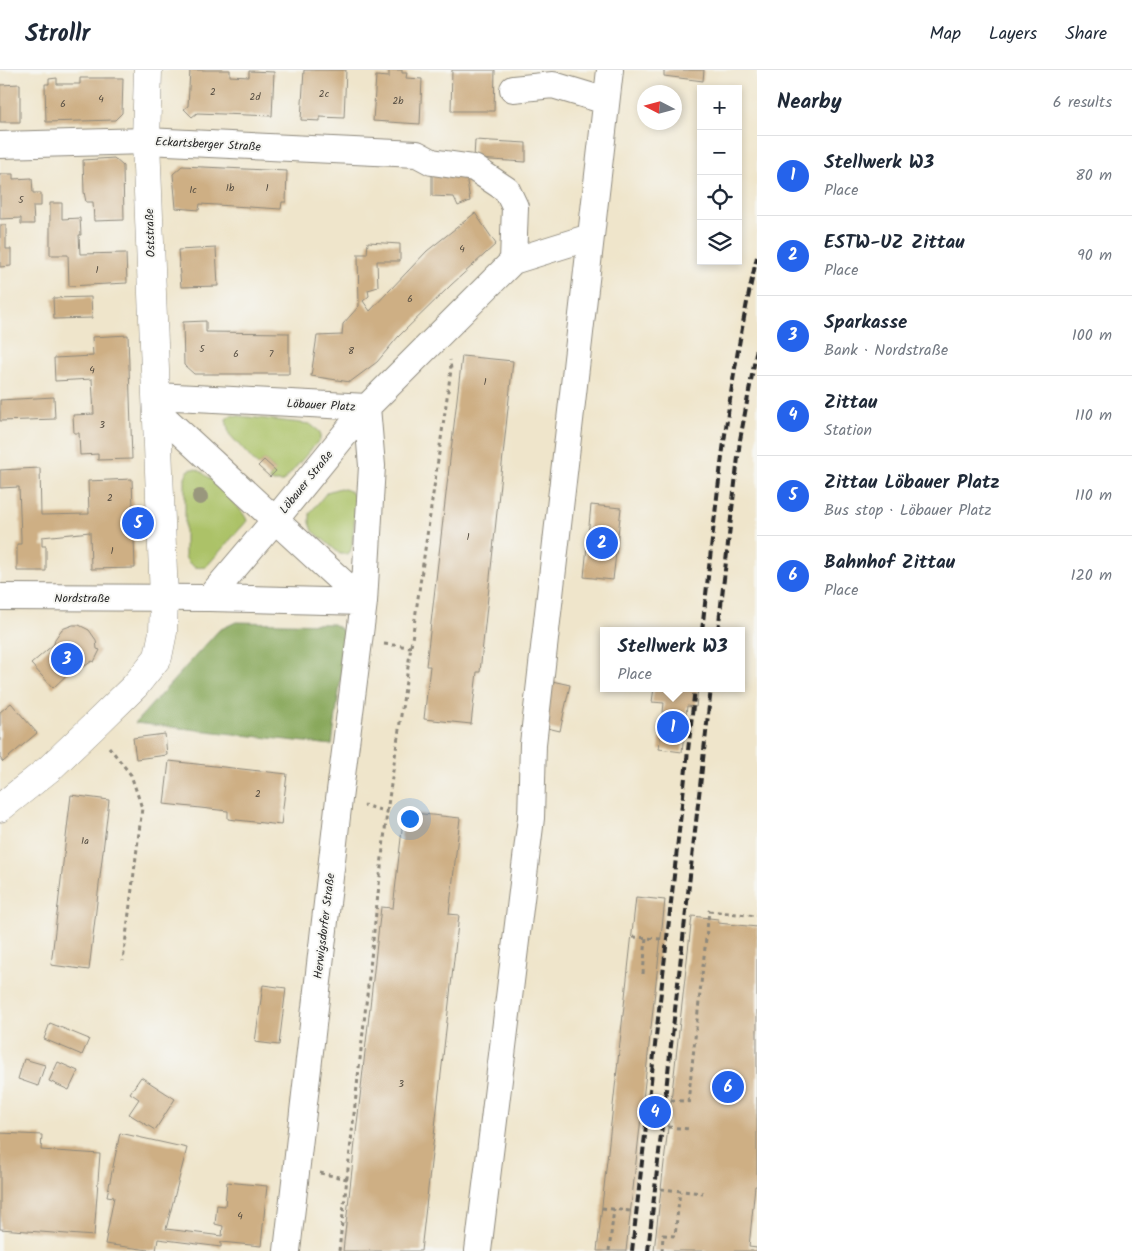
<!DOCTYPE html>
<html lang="en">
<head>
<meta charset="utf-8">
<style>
	body { margin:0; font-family:Kalam,sans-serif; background:#f2f2f3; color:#1f2937 }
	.controls { position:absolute; right:15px; top:15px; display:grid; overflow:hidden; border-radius:0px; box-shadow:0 2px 8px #0003 }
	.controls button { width:45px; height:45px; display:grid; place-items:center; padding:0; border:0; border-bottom:1px solid #e0e1e3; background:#fff; color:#1f2937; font:25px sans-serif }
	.compass { position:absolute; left:637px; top:15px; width:45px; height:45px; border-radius:50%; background:#fff; box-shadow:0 2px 8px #0003; rotate:276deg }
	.you { position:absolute; left:409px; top:748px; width:18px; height:18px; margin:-12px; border:4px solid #fff; border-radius:50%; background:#1a73e8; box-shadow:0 0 0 8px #1a73e833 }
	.badge { display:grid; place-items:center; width:32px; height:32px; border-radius:50%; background:#2563eb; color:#fff; font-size:16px; font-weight:700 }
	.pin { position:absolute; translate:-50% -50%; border:2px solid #fff; box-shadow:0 1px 5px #0006 }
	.popup { position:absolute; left:600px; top:557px; width:145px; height:65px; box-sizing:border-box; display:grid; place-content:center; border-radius:0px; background:#fff; filter:drop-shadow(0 1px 4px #0005); font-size:16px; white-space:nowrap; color:#747a83 }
	.popup b { font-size:19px; color:#1f2937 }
	.popup::after { content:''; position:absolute; left:50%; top:100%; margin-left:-10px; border:10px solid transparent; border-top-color:#fff }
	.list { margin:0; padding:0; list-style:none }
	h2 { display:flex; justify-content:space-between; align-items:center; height:65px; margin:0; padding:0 20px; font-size:21px }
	h2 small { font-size:16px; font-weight:400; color:#747a83 }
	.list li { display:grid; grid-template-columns:32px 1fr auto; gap:15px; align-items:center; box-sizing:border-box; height:80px; padding:0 20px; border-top:1px solid #e0e1e3 }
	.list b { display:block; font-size:19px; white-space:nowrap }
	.list p { margin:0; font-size:16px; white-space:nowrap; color:#747a83 }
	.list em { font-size:16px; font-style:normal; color:#747a83 }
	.icon { flex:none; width:28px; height:28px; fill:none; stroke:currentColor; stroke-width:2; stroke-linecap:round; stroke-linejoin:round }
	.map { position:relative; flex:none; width:757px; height:1181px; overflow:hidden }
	header { display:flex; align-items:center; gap:30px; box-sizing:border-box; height:70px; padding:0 25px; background:#fff; border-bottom:1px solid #e0e1e3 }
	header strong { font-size:24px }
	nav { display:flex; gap:28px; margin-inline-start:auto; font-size:18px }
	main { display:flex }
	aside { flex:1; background:#fff }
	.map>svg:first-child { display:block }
</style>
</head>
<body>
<header>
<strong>Strollr</strong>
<nav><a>Map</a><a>Layers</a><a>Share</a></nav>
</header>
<main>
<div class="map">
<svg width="757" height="1181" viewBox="0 0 757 1181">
	<rect width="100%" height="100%" fill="#f6f6f2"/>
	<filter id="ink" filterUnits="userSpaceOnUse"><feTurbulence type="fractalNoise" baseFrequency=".02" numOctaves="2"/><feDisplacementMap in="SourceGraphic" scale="10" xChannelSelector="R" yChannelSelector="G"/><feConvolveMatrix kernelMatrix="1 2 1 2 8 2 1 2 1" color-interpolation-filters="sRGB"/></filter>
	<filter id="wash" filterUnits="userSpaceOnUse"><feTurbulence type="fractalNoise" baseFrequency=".0096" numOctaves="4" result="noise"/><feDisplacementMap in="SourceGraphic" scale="20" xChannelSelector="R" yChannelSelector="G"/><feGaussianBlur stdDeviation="1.12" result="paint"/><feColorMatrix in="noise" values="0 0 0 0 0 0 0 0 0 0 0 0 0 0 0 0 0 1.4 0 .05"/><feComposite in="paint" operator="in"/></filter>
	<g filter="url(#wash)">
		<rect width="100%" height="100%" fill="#efe5cb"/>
		<path fill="#acc267" stroke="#6c7649" d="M231 345 310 354 320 362V369L283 412H273L269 409 275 400 264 390 258 396 229 364 226 349Z
			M192 399C196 399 197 399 200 401 209 406 246 442 247 451L206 497C195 499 190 496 185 487V407L188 401Z
			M340 418C349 420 353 421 356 431L352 477 350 482 347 484H340L313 461 310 453V443L327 422Z"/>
		<path fill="#89a85c" stroke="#5a6a44" d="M236 552 333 554 342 560 346 569 332 675 135 653 219 560Z"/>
		<g id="blocks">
			<path fill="#ceaf84" d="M190 0H230V6L249 7V1L274 2 272 46 197 43 192 47 184 39 188 36Z
				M304 0H346L344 48 320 47V51L301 50Z
				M389 0H402V3H407L406 8 422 9 420 54 373 51 376 6 389 7Z
				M452 0H495L494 41H451Z
				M664 0H704L703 11 664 6Z
				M57 8V14H80V8H123L122 43 115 50 46 52 45 14H49V9Z
				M20 14V52H0V15Z
				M475 70 526 73V92L474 89Z
				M114 88 123 96 124 150 94 151 93 132H86L84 122 83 90Z
				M182 96 287 101 286 132H282L281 139 200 134 199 140 176 138 173 104Z
				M0 104H13V109L32 108 33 123H41V136H33L34 154H21V148L0 149Z
				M432 104 466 105 470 131 458 136 454 127 432 126Z
				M50 133H62V149L80 148 81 165H79L80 184 126 183 127 213 69 216 68 185H50Z
				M475 143 496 174 451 215 398 267 377 292 350 312 311 306 317 266 342 265 343 254 359 236 358 184H367L368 172 400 174V191H377L378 217 368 220 369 226 363 231 370 241 427 181Z
				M0 155H6V179H11V196L0 197Z
				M216 178 218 216 181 217 178 180Z
				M91 227 92 248 54 249 53 228Z
				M206 251V262L289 263V304H194L184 295 183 252Z
				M128 265 132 389 98 390V384L80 385 79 363H74L73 345 94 344 92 309 55 311 54 288 93 286 92 267Z
				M462 286 513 291 480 602H477L471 654 424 649 430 596H426Z
				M54 327 55 349 0 351V330Z
				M264 390 276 401 270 407 258 396Z
				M40 398 41 445 89 444 88 411 132 409 135 498 91 499 90 462 42 467V476H46V501H17V474H21V467L19 417 0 418V400Z
				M591 435 621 438 613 510 584 507Z
				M73 555H79L89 560 96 570 97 579 100 580 94 592 92 591 85 596 74 598 53 618 31 594 54 574 55 569 62 559Z
				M552 611 570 615 560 661 543 657Z
				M654 618H698L696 637 687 636 682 682 659 679 664 633 652 632Z
				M11 633 37 663 3 692 0 688V642Z
				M165 664 167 685 136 689 133 668Z
				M169 691 287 704 281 755 228 749V741L164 734Z
				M71 725 109 730 89 900 51 895Z
				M404 742 460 748 449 844 459 845 421 1181H343L381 837 393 838Z
				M636 827 665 830 645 1012 626 1181H597Z
				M692 846 718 849V853L757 857V1116H755L749 1177 757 1178V1181H654Z
				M263 915 286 918 279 975 255 972Z
				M50 953 89 969 82 985 44 969Z
				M24 989 45 995 38 1016 18 1009Z
				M58 992 78 1001 69 1020 49 1011Z
				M141 1007 175 1029 155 1060 129 1044 139 1029 130 1023Z
				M0 1063 42 1065 41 1080 100 1084 94 1166 0 1159Z
				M120 1063 187 1078 166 1159 222 1166 223 1156 215 1154 217 1135 225 1136 227 1112 267 1116 261 1176 221 1172V1177L158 1169 156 1181 105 1174 114 1127 107 1126Z"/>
		</g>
	</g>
	<g filter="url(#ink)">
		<use href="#blocks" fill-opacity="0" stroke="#8d887b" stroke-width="1"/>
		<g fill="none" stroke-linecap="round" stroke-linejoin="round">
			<g stroke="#8d887b" stroke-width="28">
				<path id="minor" d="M513 19 553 15 606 31
					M0 75 146 71 417 84 432 92 474 98 507 120 515 137 513 191 367 337 275 450 209 528
					M513 191 590 167
					M156 326 367 337 372 396 364 532 339 729 287 1181
					M157 341 364 532
					M0 527 209 528 364 532
					M478 1181 531 748 533 674 610 0"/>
			</g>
			<g stroke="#8d887b" stroke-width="29">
				<path id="major" d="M0 738 49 699 93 657 135 616 158 587 163 562 164 528 146 71 148 0"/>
			</g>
			<path stroke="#8d887b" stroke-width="3" stroke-dasharray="4 4" stroke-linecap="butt" d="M384 574 411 577
				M109 677 131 705 142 738 123 891
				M387 742 451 300 450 290
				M633 867 661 869
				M643 904 646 868
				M671 1030 693 1032
				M688 1032 709 841 757 846
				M668 1057 690 1059
				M320 1103 347 1109
				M661 1119 703 1123
				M602 1138 630 1141
				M339 1181 387 742 364 735
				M609 1181 614 1139
				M662 1181 663 1165 675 1166 680 1121"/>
			<use href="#minor" stroke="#fff" stroke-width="26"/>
			<use href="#major" stroke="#fff" stroke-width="28"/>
			<path stroke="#2b2b2b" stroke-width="4" stroke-dasharray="8 4" stroke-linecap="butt" d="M702 561C716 435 728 310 757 187
				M718 561 740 370 757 278
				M632 1181 695 618
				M648 1181 711 618"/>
		</g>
		<circle fill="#99977d" cx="200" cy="427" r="8"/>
	</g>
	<g text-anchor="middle" stroke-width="4" stroke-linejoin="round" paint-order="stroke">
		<g font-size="10" fill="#544c41">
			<text x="213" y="25">2</text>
			<text x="324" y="27">2c</text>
			<text x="255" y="30">2d</text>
			<text x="101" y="32">4</text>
			<text x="398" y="34">2b</text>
			<text x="63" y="37">6</text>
			<text x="230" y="121">1b</text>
			<text x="267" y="121">1</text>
			<text x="193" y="123">1c</text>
			<text x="21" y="133">5</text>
			<text x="462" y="182">4</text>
			<text x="97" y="203">1</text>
			<text x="410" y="232">6</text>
			<text x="202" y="282">5</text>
			<text x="351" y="284">8</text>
			<text x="236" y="287">6</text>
			<text x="271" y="287">7</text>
			<text x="92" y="303">4</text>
			<text x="485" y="315">1</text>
			<text x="102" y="358">3</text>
			<text x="110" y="431">2</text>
			<text x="468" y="470">1</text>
			<text x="112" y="484">1</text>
			<text x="258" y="727">2</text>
			<text x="85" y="774">1a</text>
			<text x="401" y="1017">3</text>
			<text x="240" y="1149">4</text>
		</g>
		<g font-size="12" fill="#2b2b2b" stroke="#f6f6f2">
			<text transform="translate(208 74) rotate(3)" y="4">Eckartsberger Straße</text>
			<text transform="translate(150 163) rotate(-92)" y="4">Oststraße</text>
			<text transform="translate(321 335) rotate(3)" y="4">Löbauer Platz</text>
			<text transform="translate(306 412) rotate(-51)" y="4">Löbauer Straße</text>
			<text x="82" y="532">Nordstraße</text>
			<text transform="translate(324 856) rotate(-83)" y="4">Herwigsdorfer Straße</text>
		</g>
	</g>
</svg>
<div class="controls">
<button>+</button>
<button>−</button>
<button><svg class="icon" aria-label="locate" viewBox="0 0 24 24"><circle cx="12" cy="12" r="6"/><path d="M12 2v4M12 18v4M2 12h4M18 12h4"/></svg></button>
<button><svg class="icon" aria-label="layers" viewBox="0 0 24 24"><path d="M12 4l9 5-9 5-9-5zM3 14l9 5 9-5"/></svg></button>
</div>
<svg class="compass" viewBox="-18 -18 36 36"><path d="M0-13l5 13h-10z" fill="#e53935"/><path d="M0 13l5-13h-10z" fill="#747a83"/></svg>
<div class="you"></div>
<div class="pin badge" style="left:673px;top:657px">1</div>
<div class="popup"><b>Stellwerk W3</b>Place</div>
<div class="pin badge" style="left:602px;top:473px">2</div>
<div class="pin badge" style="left:67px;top:589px">3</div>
<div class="pin badge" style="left:655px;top:1042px">4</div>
<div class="pin badge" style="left:138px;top:453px">5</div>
<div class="pin badge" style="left:728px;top:1017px">6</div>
</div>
<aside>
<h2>Nearby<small>6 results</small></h2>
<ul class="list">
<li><span class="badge">1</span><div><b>Stellwerk W3</b><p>Place</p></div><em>80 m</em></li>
<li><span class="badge">2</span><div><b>ESTW-UZ Zittau</b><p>Place</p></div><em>90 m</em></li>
<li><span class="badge">3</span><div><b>Sparkasse</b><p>Bank · Nordstraße</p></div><em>100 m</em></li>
<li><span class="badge">4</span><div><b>Zittau</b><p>Station</p></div><em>110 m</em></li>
<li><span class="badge">5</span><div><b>Zittau Löbauer Platz</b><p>Bus stop · Löbauer Platz</p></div><em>110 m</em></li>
<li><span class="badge">6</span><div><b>Bahnhof Zittau</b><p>Place</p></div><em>120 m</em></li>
</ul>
</aside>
</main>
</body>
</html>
